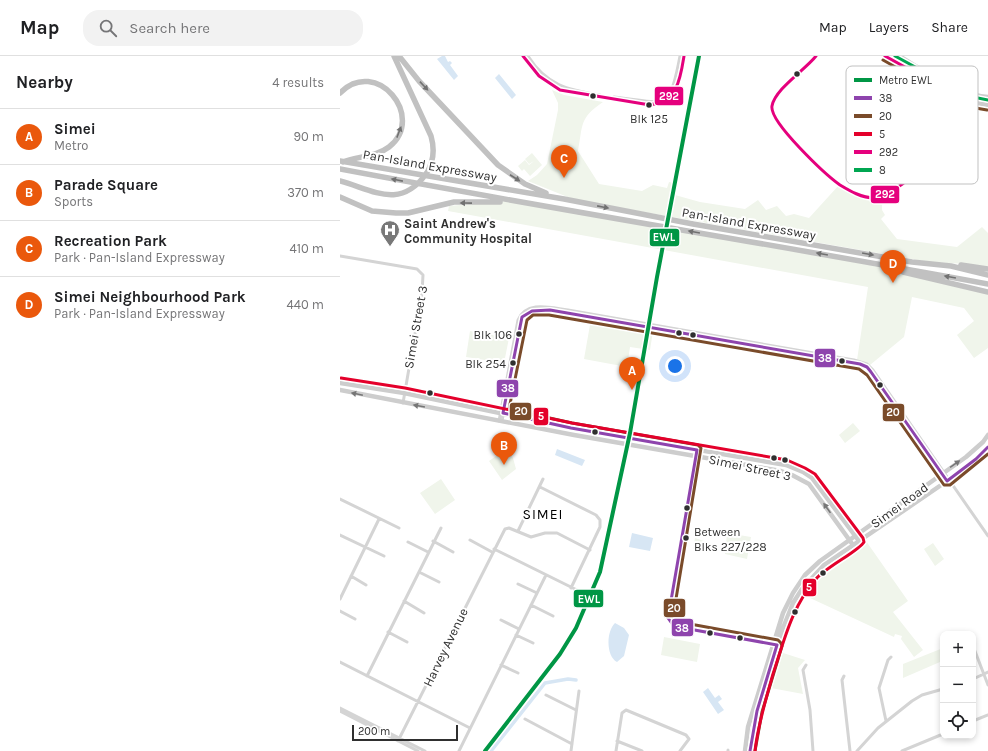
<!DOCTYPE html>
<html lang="en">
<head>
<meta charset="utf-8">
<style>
	body { margin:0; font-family:Karla,sans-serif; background:#f2f2f2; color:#202124 }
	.controls { position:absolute; right:12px; bottom:12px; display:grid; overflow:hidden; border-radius:8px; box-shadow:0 2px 6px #0003 }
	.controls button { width:36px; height:36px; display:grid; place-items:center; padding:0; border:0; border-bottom:1px solid #e0e0e0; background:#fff; color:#202124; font:20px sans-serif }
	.scale { position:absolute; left:12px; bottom:10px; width:106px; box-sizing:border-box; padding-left:4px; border:2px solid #2f2f2f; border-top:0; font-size:11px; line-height:14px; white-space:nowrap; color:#2f2f2f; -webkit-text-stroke:3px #fff; paint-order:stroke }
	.you { position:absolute; left:335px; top:310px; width:14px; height:14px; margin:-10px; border:3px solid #fff; border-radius:50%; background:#1a73e8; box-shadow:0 0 0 6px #1a73e833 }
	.badge { display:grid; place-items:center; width:26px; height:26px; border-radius:50%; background:#ea580c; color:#fff; font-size:13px; font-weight:700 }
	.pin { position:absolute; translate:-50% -33px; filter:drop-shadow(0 1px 2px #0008) }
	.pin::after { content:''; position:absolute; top:21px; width:14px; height:12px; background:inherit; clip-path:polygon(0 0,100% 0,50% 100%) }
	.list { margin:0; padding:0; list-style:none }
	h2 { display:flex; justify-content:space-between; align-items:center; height:52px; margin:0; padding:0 16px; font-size:17px }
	h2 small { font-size:13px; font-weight:400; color:#757577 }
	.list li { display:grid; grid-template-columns:26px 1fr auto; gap:12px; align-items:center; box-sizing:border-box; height:56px; padding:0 16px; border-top:1px solid #e0e0e0 }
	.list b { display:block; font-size:15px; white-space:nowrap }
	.list p { margin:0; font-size:13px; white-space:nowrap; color:#757577 }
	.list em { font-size:13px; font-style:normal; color:#757577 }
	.icon { flex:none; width:22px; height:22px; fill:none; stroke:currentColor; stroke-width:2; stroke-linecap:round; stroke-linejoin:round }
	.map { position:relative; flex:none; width:648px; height:695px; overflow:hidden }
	header { display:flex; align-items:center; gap:24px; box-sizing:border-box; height:56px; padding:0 20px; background:#fff; border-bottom:1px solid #e0e0e0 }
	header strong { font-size:19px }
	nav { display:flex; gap:22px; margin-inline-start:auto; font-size:14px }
	.search { width:280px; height:36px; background:#f2f2f2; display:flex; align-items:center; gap:10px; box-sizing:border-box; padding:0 14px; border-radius:16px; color:#757577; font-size:15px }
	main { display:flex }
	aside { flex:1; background:#fff }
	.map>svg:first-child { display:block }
</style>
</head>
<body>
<header>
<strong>Map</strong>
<div class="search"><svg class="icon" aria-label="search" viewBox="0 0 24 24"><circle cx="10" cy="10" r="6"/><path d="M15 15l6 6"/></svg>Search here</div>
<nav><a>Map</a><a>Layers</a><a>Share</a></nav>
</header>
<main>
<aside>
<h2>Nearby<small>4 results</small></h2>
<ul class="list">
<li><span class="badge">A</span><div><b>Simei</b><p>Metro</p></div><em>90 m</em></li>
<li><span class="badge">B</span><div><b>Parade Square</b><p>Sports</p></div><em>370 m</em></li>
<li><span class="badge">C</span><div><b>Recreation Park</b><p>Park · Pan-Island Expressway</p></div><em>410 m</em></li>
<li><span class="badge">D</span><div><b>Simei Neighbourhood Park</b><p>Park · Pan-Island Expressway</p></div><em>440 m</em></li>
</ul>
</aside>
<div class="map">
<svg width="648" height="695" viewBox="0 0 648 695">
	<rect width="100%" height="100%" fill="#fff"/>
	<path fill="#f0f5eb" d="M212 34 224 39 263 46C239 62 243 69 238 95L259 128 302 135 313 129 327 132 329 126 334 127 332 137 335 139 360 146 405 153 418 144 426 154 437 150 446 160 454 158 469 162 499 129 520 140 542 142V154L545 159 541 163 557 183 617 191 642 171 648 177V211L626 208 589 206 235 144 188 125 197 119 207 108 218 54V47Z
		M192 97 202 109 190 120 184 113 182 115 178 110 185 104 189 109 194 105 189 108 185 103Z
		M164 145 540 209 581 222 648 238V292L634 302 617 279 634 265 624 252 572 241 564 281 530 309 517 304 528 231 108 155 109 150Z
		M251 263 313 275 310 294 290 291 287 311 244 303Z
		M130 275 169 282 164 307 126 301Z
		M513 367 520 375 505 387 499 379Z
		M166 393 173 402 176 413 162 424 149 405Z
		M101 423 115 444 95 458 80 437Z
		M387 477 411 481 407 503 385 498Z
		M355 482 370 487 372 497 353 493Z
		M526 485 568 545 553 556 583 594 574 601 561 583 562 580 555 578 554 581 470 542 466 538V534L483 515Z
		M593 487 604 503 595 510 584 493Z
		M324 581 360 588 357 606 321 599Z
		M603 592V611L600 606 563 622V608Z
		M440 596 465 604 458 612 463 638 431 632Z"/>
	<path fill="#d7e6f4" d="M102 0H105L108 6 110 5 112 7 110 9 118 20 114 24 97 3Z
		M159 18 176 39 172 43 155 22Z
		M217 393 245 404 242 410 215 399Z
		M292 477 313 482 310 495 289 491Z
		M275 567 284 572 289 579 284 600 277 606C266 600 266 576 275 567Z
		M368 632 375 642 379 639 382 643 378 646 384 654 378 658 363 636Z"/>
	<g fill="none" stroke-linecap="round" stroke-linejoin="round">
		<path stroke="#d7e6f4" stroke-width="3.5" d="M151 695 205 627 228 623 236 624"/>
		<path stroke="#d4d4d4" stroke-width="3" d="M183 0C193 14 204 27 220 34L310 49C339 46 340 23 344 0
			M188 0C206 29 228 34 260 39
			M476 0C463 19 420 39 437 64 456 88 503 147 537 142 553 140 568 123 579 113 592 102 608 91 616 77 621 67 623 56 626 45
			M274 41C324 46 329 59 340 0
			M0 200 77 213 83 219 82 237 63 347
			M159 365 178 264C187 244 211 252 228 254L514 304 527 308 533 314 648 480
			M162 365 182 261C193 248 213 255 228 257L523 309 528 312 607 425
			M357 394 328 562 333 569 338 571 433 589
			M200 431 256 459 260 464V471L231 532
			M0 443 59 472
			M178 475 203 423
			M0 479 44 500
			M130 484 152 496
			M93 485 113 496
			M68 486 88 496
			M154 493 245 538
			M79 516 99 526
			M11 520 26 529
			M178 528 197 537
			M0 543 39 463
			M64 545 84 557
			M191 549 213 560
			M0 555 15 563
			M161 564 179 573
			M48 576 67 586
			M176 579 193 587
			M633 590 648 629
			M0 606 130 672
			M161 609 178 617
			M466 609 463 614 470 654 473 695
			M27 620 101 472
			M504 620 502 624 510 695
			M633 623 648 616
			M206 639 236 654
			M0 652 85 695
			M0 655 78 695
			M185 663 232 688
			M546 665 539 632 548 604 551 601
			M633 665 648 659
			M58 685 165 473 169 472 191 481 205 477H217L250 494
			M277 685 302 695
			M119 695 206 519
			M231 695 239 635
			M276 695 282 657 286 654 346 679 349 683 340 695
			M388 695V694
			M517 695 538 672 572 645 582 639 603 633
			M562 695 603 678"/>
		<path stroke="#cdcdcd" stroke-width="4.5" d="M545 0 626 45 648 49
			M559 0C585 15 618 39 648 41
			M0 327 64 337 231 372 446 409 463 416 472 422 519 485
			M0 334 234 379 441 415 452 419 469 428 513 489
			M405 695 408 671 443 557 453 537 465 519 480 505 626 401 643 386 648 379
			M410 695 413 674 419 647 443 572 453 547 462 533 484 509 610 423 636 403 648 391"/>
		<path stroke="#c1c1c1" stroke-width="5.5" d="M59 0 79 25 158 109 185 128 206 137
			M0 37C36 0 87 61 49 91 36 101 18 100 3 106
			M0 105 224 143 353 168 572 206 611 210 648 219
			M0 113C216 154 432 188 648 228
			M0 125C33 134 60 154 86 118 94 106 95 94 91 80L54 0
			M0 141 32 155 56 157H68L114 146H160
			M621 209 648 213
			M563 216 648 236"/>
		<g stroke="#fff" stroke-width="6">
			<path id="bus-1" d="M410 695 417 655 437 589 338 571 333 569 328 562 357 394 231 372 163 357 182 261 192 255 210 254 520 308 527 311 531 316 607 425 636 403 648 391"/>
		</g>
		<g stroke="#fff" stroke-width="6">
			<path id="bus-2" d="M543 4 624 50 647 54
				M415 695 422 656 442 590 441 587 438 584 339 566 333 561 361 392 358 389 232 367 169 353 187 264 193 259H209L519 313 527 319 604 429H610L648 398"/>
		</g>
		<g stroke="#fff" stroke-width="6">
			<path id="bus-3" d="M1 322 65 332 232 367 447 404 465 412 475 418 523 482 524 486C519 495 486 511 476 523 452 550 444 585 433 618 426 643 418 668 415 695"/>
		</g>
		<g stroke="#fff" stroke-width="6">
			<path id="bus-4" d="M183 0 199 20 220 34 310 49C338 43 340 25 344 0
				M476 0C465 14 435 33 432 50 429 66 486 119 500 129 510 135 522 142 534 142 552 142 604 95 615 80 621 70 623 56 626 45L545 0"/>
		</g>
		<g stroke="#fff" stroke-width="6">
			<path id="bus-5" d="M555 0 628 40 648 44"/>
		</g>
		<use href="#bus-1" stroke="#8e44ad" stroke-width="3"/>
		<use href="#bus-2" stroke="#7a4b2a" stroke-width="3"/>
		<use href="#bus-3" stroke="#e4002b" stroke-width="3"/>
		<use href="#bus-4" stroke="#e5007d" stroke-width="3"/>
		<use href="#bus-5" stroke="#00a651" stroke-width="3"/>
		<g stroke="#fff" stroke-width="7">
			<path id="metro-1" d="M145 695 220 598 236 572 260 516 290 377 317 221 359 0"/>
		</g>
		<use href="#metro-1" stroke="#009645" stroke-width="4"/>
	</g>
	<defs><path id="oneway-solid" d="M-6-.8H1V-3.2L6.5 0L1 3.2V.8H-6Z"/></defs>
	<g fill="#717171">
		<use href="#oneway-solid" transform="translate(84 30) rotate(47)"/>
		<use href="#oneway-solid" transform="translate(59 76) rotate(-69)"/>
		<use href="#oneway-solid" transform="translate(175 122) rotate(33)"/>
		<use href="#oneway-solid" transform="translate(57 124) rotate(-169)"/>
		<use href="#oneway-solid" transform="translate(126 147) rotate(-179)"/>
		<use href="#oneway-solid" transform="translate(263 151) rotate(11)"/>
		<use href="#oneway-solid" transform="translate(354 176) rotate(-170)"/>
		<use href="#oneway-solid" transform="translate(482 198) rotate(-170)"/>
		<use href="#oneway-solid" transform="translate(528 198) rotate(10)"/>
		<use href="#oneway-solid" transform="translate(610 221) rotate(-170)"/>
	</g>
	<g fill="#767676">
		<use href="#oneway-solid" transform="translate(17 338) rotate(-168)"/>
		<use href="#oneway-solid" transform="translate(79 350) rotate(-170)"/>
		<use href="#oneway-solid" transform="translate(615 408) rotate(-35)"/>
		<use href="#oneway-solid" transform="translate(487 452) rotate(-125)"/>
	</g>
	<defs>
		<g id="hospital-pin" transform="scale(1)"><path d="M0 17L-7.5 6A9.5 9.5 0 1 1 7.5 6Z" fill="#787878" stroke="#fff"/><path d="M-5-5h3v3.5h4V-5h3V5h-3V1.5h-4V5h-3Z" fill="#fff"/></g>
	</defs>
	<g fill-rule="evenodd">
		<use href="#hospital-pin" x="50" y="174"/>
	</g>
	<g fill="#2f2f2f" stroke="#fff" stroke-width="1.5">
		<circle cx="457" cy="18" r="3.5"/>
		<circle cx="253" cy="40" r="3.5"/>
		<circle cx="309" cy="49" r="3.5"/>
		<circle cx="339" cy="277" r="3.5"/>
		<circle cx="179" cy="278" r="3.5"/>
		<circle cx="353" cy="279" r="3.5"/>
		<circle cx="502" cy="305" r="3.5"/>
		<circle cx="173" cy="307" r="3.5"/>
		<circle cx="540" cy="329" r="3.5"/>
		<circle cx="90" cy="337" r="3.5"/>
		<circle cx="255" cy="376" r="3.5"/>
		<circle cx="434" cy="402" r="3.5"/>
		<circle cx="445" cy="404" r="3.5"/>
		<circle cx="347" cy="452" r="3.5"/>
		<circle cx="346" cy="482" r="3.5"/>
		<circle cx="483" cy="517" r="3.5"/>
		<circle cx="455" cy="556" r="3.5"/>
		<circle cx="370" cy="577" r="3.5"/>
		<circle cx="400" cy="582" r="3.5"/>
	</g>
	<g text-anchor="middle" stroke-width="4" stroke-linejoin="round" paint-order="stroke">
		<g font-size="12" fill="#2f2f2f" stroke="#fff" text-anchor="end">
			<text x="309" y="67" text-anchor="middle">Blk 125</text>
			<text x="172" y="283">Blk 106</text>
			<text x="166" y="312">Blk 254</text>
			<text x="354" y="480" text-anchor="start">Between<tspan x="354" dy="15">Blks 227/228</tspan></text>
		</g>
		<g font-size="13" fill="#2f2f2f" stroke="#fff">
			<text transform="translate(90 109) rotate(10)" y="5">Pan-Island Expressway</text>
			<text transform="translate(409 167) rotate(10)" y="5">Pan-Island Expressway</text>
			<text transform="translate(75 271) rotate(-80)" y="5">Simei Street 3</text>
			<text transform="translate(410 411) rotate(12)" y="5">Simei Street 3</text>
			<text transform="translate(559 449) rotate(-36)" y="5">Simei Road</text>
			<text transform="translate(105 591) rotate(-64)" y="5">Harvey Avenue</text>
		</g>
		<g font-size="13" font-weight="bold" fill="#2f2f2f" stroke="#fff" text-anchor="start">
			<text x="64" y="172">Saint Andrew's<tspan x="64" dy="15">Community Hospital</tspan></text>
		</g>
		<g font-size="14" letter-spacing="1" fill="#000" stroke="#fff">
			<text x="203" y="463">SIMEI</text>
		</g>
	</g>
	<rect x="506" y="10" width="132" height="118" rx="6" fill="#fff" stroke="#c1c1c1" stroke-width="1"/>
	<rect x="514" y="22" width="18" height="4" fill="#009645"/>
	<rect x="514" y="40" width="18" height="4" fill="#8e44ad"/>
	<rect x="514" y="58" width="18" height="4" fill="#7a4b2a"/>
	<rect x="514" y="76" width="18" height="4" fill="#e4002b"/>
	<rect x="514" y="94" width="18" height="4" fill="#e5007d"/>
	<rect x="514" y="112" width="18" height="4" fill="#00a651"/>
	<g font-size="11" fill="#2f2f2f">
		<text x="539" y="28">Metro EWL</text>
		<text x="539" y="46">38</text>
		<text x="539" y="64">20</text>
		<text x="539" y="82">5</text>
		<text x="539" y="100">292</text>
		<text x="539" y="118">8</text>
	</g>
	<g stroke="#fff" stroke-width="1.5">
		<rect x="314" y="30" width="30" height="20" rx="4" fill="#e5007d"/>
		<rect x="530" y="129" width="30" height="19" rx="4" fill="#e5007d"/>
		<rect x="309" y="172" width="31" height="19" rx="4" fill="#009645"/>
		<rect x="474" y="292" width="22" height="20" rx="4" fill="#8e44ad"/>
		<rect x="156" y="323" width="23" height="19" rx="4" fill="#8e44ad"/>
		<rect x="169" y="346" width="23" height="19" rx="4" fill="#7a4b2a"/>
		<rect x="542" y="347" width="23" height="19" rx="4" fill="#7a4b2a"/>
		<rect x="193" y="351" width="16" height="19" rx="4" fill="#e4002b"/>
		<rect x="462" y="522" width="15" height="19" rx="4" fill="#e4002b"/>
		<rect x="233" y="533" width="31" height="19" rx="4" fill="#009645"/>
		<rect x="323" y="542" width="23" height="20" rx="4" fill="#7a4b2a"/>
		<rect x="331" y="562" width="23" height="19" rx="4" fill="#8e44ad"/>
	</g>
	<g font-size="11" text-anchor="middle" font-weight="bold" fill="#fff">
		<text x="329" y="44">292</text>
		<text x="545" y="142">292</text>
		<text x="324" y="185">EWL</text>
		<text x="485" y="306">38</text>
		<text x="168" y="336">38</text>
		<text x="181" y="359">20</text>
		<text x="553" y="360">20</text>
		<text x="201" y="364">5</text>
		<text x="469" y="535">5</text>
		<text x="249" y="547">EWL</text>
		<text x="334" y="556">20</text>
		<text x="342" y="576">38</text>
	</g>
</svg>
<div class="controls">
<button>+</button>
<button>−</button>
<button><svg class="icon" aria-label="locate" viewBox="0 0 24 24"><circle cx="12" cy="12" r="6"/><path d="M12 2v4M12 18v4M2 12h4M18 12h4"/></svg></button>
</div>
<div class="scale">200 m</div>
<div class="you"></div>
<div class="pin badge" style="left:292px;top:334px">A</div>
<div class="pin badge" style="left:164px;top:409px">B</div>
<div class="pin badge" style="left:224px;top:122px">C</div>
<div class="pin badge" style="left:553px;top:227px">D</div>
</div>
</main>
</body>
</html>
